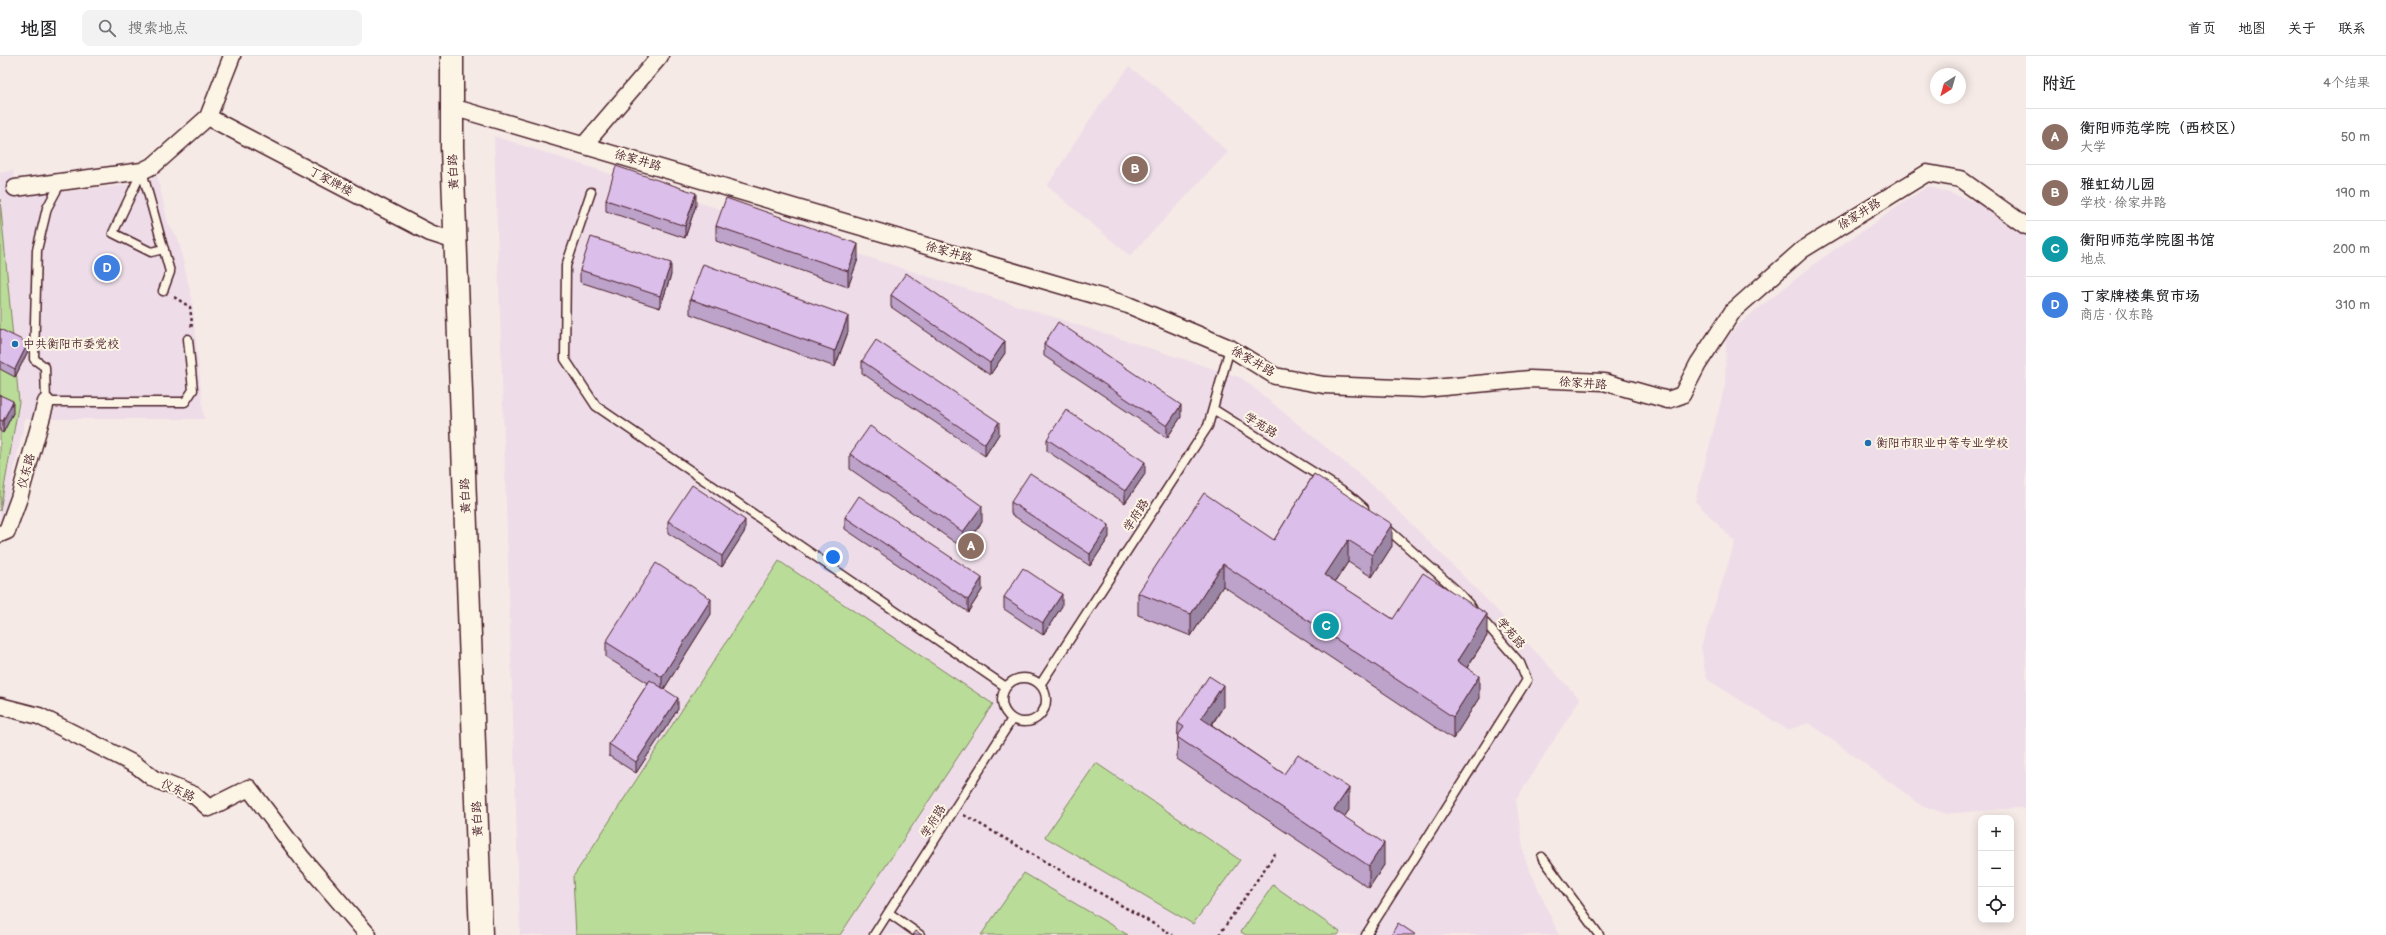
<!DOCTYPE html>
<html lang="zh">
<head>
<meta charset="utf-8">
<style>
	body { margin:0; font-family:"Balsamiq Sans","LXGW WenKai TC",sans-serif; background:#f2f2f2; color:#202124 }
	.controls { position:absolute; right:12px; bottom:12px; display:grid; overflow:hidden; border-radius:8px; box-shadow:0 2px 10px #0003 }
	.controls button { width:36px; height:36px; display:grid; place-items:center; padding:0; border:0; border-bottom:1px solid #e0e0e0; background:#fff; color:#202124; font:20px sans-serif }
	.compass { position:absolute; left:1930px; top:12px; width:36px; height:36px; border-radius:50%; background:#fff; box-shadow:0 2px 10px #0003; rotate:217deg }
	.you { position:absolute; left:833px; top:501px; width:14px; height:14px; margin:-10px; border:3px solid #fff; border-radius:50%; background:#1a73e8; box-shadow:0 0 0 6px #1a73e833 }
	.badge { display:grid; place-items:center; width:26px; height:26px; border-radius:50%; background:#1f6fb2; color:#fff; font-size:13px; font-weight:700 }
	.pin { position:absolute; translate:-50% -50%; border:2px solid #fff; box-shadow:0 1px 4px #0006 }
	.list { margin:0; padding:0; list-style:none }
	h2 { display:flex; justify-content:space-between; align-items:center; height:52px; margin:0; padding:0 16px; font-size:17px }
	h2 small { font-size:13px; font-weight:400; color:#757577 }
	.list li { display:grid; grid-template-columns:26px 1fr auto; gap:12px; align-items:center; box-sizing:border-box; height:56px; padding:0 16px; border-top:1px solid #e0e0e0 }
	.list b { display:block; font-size:15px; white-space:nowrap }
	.list p { margin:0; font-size:13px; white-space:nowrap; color:#757577 }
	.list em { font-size:13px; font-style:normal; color:#757577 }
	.icon { flex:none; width:22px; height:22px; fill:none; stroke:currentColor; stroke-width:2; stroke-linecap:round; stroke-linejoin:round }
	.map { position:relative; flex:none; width:2026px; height:879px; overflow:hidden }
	header { display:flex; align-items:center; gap:24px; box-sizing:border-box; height:56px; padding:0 20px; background:#fff; border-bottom:1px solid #e0e0e0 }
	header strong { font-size:19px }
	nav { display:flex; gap:22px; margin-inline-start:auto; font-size:14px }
	.search { width:280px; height:36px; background:#f2f2f2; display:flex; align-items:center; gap:10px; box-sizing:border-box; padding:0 14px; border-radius:8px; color:#757577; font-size:15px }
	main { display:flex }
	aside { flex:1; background:#fff }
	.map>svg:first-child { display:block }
</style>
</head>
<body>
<header>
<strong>地图</strong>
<div class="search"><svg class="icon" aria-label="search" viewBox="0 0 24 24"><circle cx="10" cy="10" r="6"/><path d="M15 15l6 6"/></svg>搜索地点</div>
<nav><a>首页</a><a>地图</a><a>关于</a><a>联系</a></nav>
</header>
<main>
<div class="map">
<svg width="2026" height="879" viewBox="0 0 2026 879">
	<rect width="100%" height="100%" fill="#f6eae6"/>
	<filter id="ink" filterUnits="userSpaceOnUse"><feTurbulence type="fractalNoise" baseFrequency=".025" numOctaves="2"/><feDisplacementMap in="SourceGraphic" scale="8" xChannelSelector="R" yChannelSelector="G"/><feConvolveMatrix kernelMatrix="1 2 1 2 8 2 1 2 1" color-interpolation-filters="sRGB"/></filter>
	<g filter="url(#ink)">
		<path fill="#eedde8" d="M1129 11 1156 30 1228 96 1130 200 1047 130 1094 57Z
			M494 80 1242 322 1377 433 1490 547 1580 643 1516 744 1525 803 1559 879H520Z
			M13 114 16 141 125 129 151 124 157 118 168 167 178 182 192 243 204 363H25L6 454 0 467V117Z
			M1928 130 1991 151 2026 176V753L2017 752 1946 758 1921 749 1809 667 1788 674 1708 624 1705 617 1701 591 1735 486 1695 445 1725 329 1726 283 1739 268 1818 205Z"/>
		<path fill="#b9dd98" stroke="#827e62" d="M0 143 19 346 0 455Z
			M779 505 993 648 840 879H576L573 821Z
			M1096 707 1240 804 1193 868 1045 781Z
			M1024 817 1128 879H981Z
			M1273 829 1340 876 1338 879H1246L1241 876Z"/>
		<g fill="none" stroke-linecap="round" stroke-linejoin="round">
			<g stroke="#4a1f2b" stroke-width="11">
				<path id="service" d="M142 115 170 216 163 235
					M142 115 113 177 151 196 164 193
					M61 126 47 152 37 194 34 303 45 311 46 346H185L193 334 188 283
					M591 136 566 210 565 303 596 350 1006 631
					M1213 353 1348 438 1364 452
					M1384 470 1456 534 1472 552
					M1002 644a22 22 0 1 1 44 0a22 22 0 1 1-44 0Z
					M1040 629 1208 370 1230 292
					M1542 801 1599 879
					M889 857 920 879
					M874 879 1012 663
					M1366 879 1527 624 1520 607 1480 561"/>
			</g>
			<g stroke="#4a1f2b" stroke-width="19">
				<path id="minor" d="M452 51 1128 249 1230 292 1275 320 1324 329 1423 333 1530 323 1604 326 1668 344 1682 339 1698 308 1733 255 1802 194 1927 117 1960 123 2026 170
					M208 61 430 177 455 185
					M584 89 660 0
					M15 132 142 115 154 109 208 61 232 0
					M0 478 7 475 19 442 46 346
					M0 650 39 660 136 709 154 723 194 739 209 752 249 732 302 802 368 879"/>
			</g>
			<g stroke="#4a1f2b" stroke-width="25">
				<path id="secondary" d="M452 0V91L481 879"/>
			</g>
			<path stroke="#4a1f2b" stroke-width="2.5" stroke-dasharray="3 3" stroke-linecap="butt" d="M174 241 190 251 192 267 191 273
				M964 759 1173 879
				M1219 879 1277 795"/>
			<use href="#service" stroke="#fcf5e5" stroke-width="8"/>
			<use href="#minor" stroke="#fcf5e5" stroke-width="16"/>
			<use href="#secondary" stroke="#fcf5e5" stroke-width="22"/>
		</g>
		<path fill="#bda3ca" stroke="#4a1f2b" d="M606 144 696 149 685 182 606 155Z
			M716 170 858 203 848 231 716 185Z
			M580 214 671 219 660 252 580 226Z
			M891 239 1005 297 990 319 891 251Z
			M690 243 848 276 835 311 690 258Z
			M0 273 28 295 15 321 0 313Z
			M1044 288 1181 361 1167 382 1044 300Z
			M862 305 999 378 985 400 862 317Z
			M0 339 13 357 3 377 0 375Z
			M1047 383 1145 418 1125 447 1047 395Z
			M850 398 982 466 963 492 850 413Z
			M1314 418 1392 490 1372 521 1348 506 1335 526 1393 563 1487 580 1467 612 1479 642 1453 683 1223 530 1191 580 1138 559V537L1274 484Z
			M1011 446 1109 481 1090 510 1011 458Z
			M845 461 982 534 968 556 845 473Z
			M668 465 745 475 722 511 668 477Z
			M1004 541 1062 550 1043 579 1004 553Z
			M711 558 664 633 678 653 636 717 609 700V688L648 627 606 601V586Z
			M1223 651 1212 669 1284 718 1349 754 1344 761 1384 809 1369 832 1177 703 1178 667Z"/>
		<path fill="#9a85a4" stroke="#4a1f2b" d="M696 137V149L685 182V170Z
			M858 188V203L848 231V215Z
			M671 207V219L660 252V240Z
			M848 260V276L835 311V295Z
			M1005 285V297L990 319V307Z
			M28 287V295L15 321V313Z
			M13 345V357L3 377V365Z
			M1181 349V361L1167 382V370Z
			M999 366V378L985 400V388Z
			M1145 406V418L1125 447V435Z
			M982 450V466L963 492V476Z
			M745 464V475L722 511V500Z
			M1392 468V490L1372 521V499Z
			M1109 469V481L1090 510V498Z
			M1348 484V506L1325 541V519Z
			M1223 508V530L1191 580V558Z
			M982 522V534L968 556V544Z
			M1062 538V550L1043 579V567Z
			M711 543V558L662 636V621Z
			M1487 558V580L1457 627V605Z
			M1479 620V642L1453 683V661Z
			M1223 629V651L1201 684V662Z
			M678 642V653L636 717V706Z
			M1349 732V754L1334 776V754Z
			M1384 787V809L1369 832V810Z"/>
		<path fill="#dcbeeb" stroke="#4a1f2b" d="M616 110 696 137 685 170 606 144Z
			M726 142 858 188 848 215 716 170Z
			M591 181 671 207 660 240 580 214Z
			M703 208 848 260 835 295 690 243Z
			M906 217 1005 285 990 307 891 239Z
			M1058 266 1181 349 1167 370 1044 288Z
			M0 273 28 287 15 313 0 305Z
			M876 284 999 366 985 388 862 305Z
			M0 339 13 345 3 365 0 364Z
			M1066 354 1145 406 1125 435 1047 383Z
			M870 370 982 450 963 476 850 398Z
			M1030 417 1109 469 1090 498 1011 446Z
			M1314 418 1392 468 1372 499 1348 484 1325 519 1393 563 1423 517 1487 558 1457 605 1479 620 1453 661 1223 508 1191 558 1138 537 1204 437 1274 484Z
			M692 429 745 464 722 500 668 465Z
			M859 440 982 522 968 544 845 461Z
			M656 507 711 543 662 621 606 586Z
			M1023 512 1062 538 1043 567 1004 541Z
			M1209 620 1223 629 1201 662 1284 718 1298 698 1349 732 1334 754 1384 787 1369 810 1177 681 1184 671 1178 667Z
			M650 624 678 642 636 706 609 688Z
			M1398 867 1416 879H1391Z
			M916 875 922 879H913Z"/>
	</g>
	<g fill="#1f6fb2" stroke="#fcf5e5" stroke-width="1.5">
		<circle cx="15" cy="288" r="4"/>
		<circle cx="1868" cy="387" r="4"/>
	</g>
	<g text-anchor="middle" stroke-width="4" stroke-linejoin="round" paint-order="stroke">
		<g font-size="12" fill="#4a1f2b" stroke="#fcf5e5">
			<text transform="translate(638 104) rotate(16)" y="4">徐家井路</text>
			<text transform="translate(453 116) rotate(-92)" y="4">黄白路</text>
			<text transform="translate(331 125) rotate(28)" y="4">丁家牌楼</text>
			<text transform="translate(1859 158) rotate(-32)" y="4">徐家井路</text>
			<text transform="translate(949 196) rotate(16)" y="4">徐家井路</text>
			<text transform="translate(1253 305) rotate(30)" y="4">徐家井路</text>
			<text transform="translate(1583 327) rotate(4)" y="4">徐家井路</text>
			<text transform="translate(1261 369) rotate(32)" y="4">学苑路</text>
			<text transform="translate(26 415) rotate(-75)" y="4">仪东路</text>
			<text transform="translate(465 440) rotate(-92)" y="4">黄白路</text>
			<text transform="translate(1136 459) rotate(-57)" y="4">学府路</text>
			<text transform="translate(1511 577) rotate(49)" y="4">学苑路</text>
			<text transform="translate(178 734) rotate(25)" y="4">仪东路</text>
			<text transform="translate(477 763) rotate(-92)" y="4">黄白路</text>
			<text transform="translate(933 765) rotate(-58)" y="4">学府路</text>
		</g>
		<g font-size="12" fill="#4a1f2b" stroke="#fcf5e5" text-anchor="start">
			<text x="23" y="292">中共衡阳市委党校</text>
			<text x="1876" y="391">衡阳市职业中等专业学校</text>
		</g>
	</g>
</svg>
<div class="controls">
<button>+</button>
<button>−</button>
<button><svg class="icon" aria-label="locate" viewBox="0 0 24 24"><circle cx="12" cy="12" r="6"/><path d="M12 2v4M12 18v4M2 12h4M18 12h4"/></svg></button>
</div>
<svg class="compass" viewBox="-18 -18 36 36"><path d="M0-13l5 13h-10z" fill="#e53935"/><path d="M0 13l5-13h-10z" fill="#757577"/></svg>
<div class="you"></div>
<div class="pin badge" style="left:971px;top:490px;background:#8d6e63">A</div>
<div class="pin badge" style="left:1135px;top:113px;background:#8d6e63">B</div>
<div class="pin badge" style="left:1326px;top:570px;background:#0f9aa8">C</div>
<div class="pin badge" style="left:107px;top:212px;background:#3f7fe0">D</div>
</div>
<aside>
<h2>附近<small>4个结果</small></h2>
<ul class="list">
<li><span class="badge" style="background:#8d6e63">A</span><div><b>衡阳师范学院（西校区）</b><p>大学</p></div><em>50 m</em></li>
<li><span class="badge" style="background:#8d6e63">B</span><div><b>雅虹幼儿园</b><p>学校 · 徐家井路</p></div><em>190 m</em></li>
<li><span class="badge" style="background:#0f9aa8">C</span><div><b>衡阳师范学院图书馆</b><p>地点</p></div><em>200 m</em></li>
<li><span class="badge" style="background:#3f7fe0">D</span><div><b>丁家牌楼集贸市场</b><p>商店 · 仪东路</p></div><em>310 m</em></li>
</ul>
</aside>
</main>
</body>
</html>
